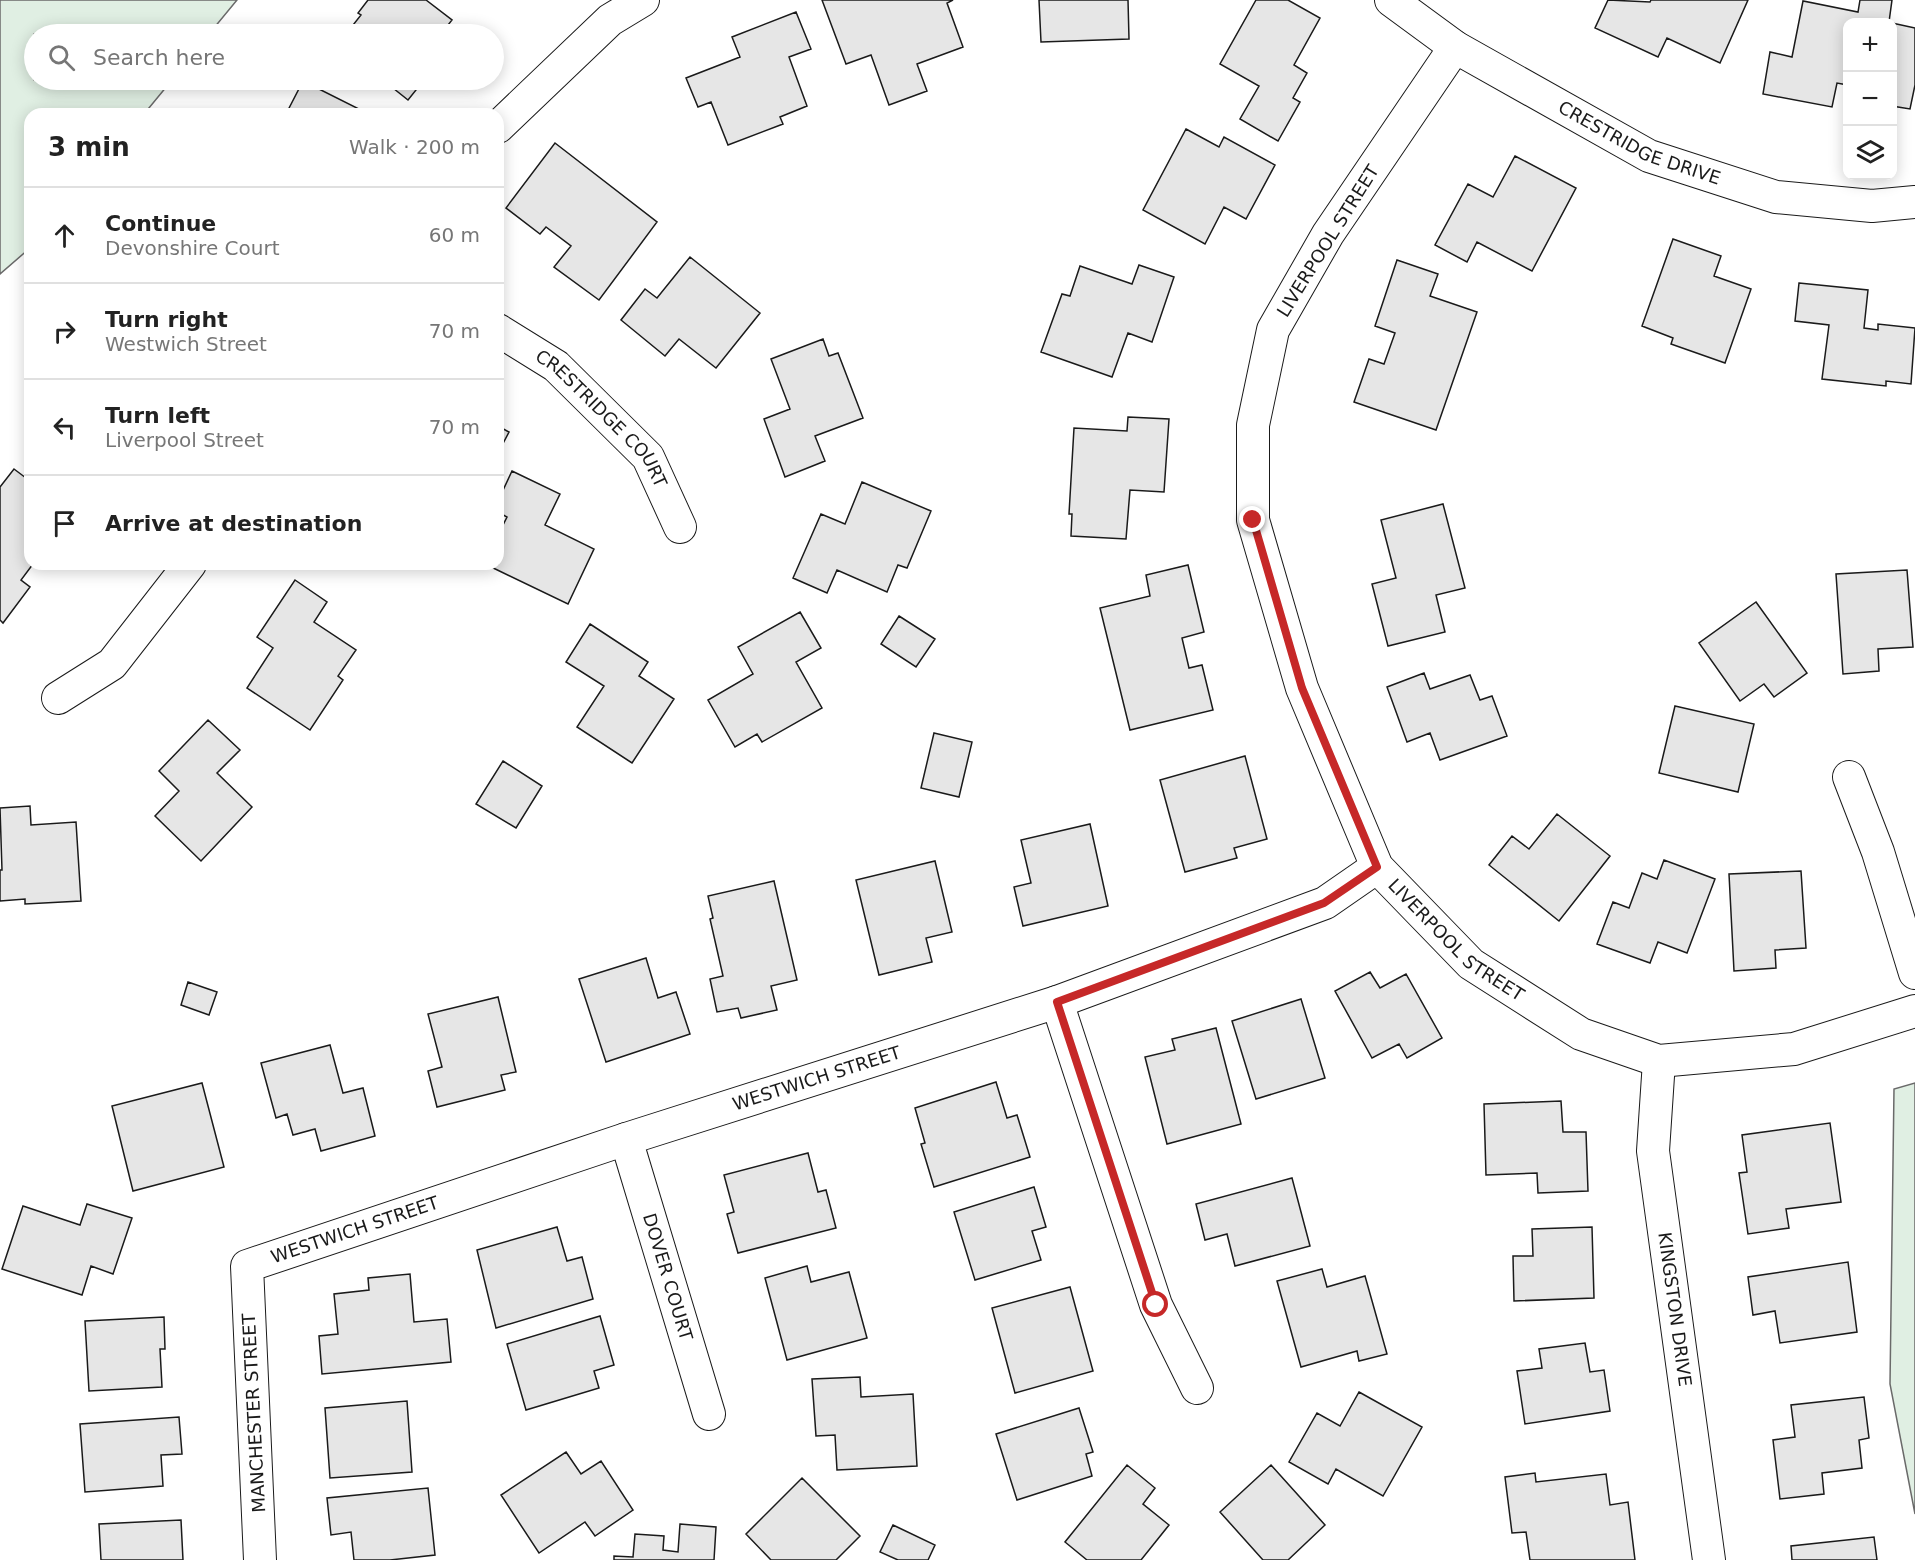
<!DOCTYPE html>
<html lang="en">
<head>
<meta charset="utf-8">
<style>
	body { margin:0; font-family:"DejaVu Sans",sans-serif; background:#f2f2f2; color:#222 }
	.controls { position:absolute; right:18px; top:18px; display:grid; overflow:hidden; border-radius:12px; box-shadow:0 3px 15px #0003 }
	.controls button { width:54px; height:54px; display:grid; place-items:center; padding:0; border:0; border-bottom:2px solid #e0e0e0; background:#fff; color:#222; font:30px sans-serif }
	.stop { position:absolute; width:18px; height:18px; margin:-14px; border:4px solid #c62828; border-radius:50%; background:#fff }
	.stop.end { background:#c62828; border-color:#fff; box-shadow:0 2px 6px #0008 }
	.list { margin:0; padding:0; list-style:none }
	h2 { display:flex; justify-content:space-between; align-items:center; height:78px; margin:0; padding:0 24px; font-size:26px }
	h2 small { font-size:20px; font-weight:400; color:#767676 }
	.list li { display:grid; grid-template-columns:39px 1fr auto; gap:18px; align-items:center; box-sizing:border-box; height:96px; padding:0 24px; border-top:2px solid #e0e0e0 }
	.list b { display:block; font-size:22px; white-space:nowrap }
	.list p { margin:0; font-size:20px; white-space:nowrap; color:#767676 }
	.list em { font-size:20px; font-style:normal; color:#767676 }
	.icon { flex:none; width:33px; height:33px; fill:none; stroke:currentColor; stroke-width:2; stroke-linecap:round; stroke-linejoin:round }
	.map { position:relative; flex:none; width:1915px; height:1560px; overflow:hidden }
	.search { position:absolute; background:#fff; box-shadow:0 3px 15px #0003; left:24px; top:24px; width:480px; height:66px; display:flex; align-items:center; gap:15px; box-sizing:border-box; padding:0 21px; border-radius:33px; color:#767676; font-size:22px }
	.panel { position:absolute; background:#fff; box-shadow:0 3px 15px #0003; left:24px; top:108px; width:480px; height:462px; border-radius:18px }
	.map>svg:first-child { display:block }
</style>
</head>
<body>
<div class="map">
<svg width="1915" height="1560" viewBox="0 0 1915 1560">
	<rect width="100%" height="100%" fill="#fff"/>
	<path fill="#e0efe3" stroke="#6a6a6a" stroke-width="1.5" d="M0 0H237L209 34H34V80H172L144 114H30V248L0 274Z
		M1915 1083V1514L1890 1384 1894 1089Z"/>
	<path fill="#e6e6e6" stroke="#1a1a1a" stroke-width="1.5" d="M368 0H426L452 20 441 34H346L361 15 358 13Z
		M822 0H953L947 3 963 47 917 64 927 91 889 105 871 55 846 64Z
		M1039 0H1128L1129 39 1041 42Z
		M1256 0H1288L1320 18 1294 65 1307 73 1293 98 1300 102 1278 141 1240 119 1259 86 1220 64Z
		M1608 0 1650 2 1651 0H1748L1720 63 1667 38 1658 57 1595 28Z
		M1860 0H1892L1889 22H1848V85L1837 83 1832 107 1763 94 1770 52 1792 57 1803 1 1858 12Z
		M796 12 811 49 789 57 807 106 780 117 783 124 728 145 711 102 698 107 686 78 740 57 732 37Z
		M1892 23 1915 28V85L1910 109 1892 106Z
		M383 80H424L408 100Z
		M303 81 361 110 359 114H286Z
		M1186 129 1219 147 1224 137 1275 165 1246 219 1224 207 1205 244 1143 210Z
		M555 143 657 222 599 300 554 267 571 246 546 227 540 234 506 208Z
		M1515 156 1576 188 1532 271 1477 242 1467 262 1435 245 1468 184 1493 197Z
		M1673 239 1721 256 1714 276 1751 289 1725 363 1671 344 1673 338 1642 326Z
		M690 257 760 313 716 368 679 339 665 356 621 320 645 289 657 298Z
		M1397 260 1438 274 1430 296 1477 312 1436 430 1354 402 1369 359 1384 364 1395 333 1375 326Z
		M1139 265 1174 277 1152 342 1128 333 1112 377 1041 352 1062 294 1070 296 1080 266 1132 284Z
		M1799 283 1868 290 1864 328 1878 330V324L1915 328 1911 384 1886 381V386L1822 379 1829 325 1795 321Z
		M823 339 829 356 838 353 863 418 815 436 825 461 785 477 764 419 790 409 771 359Z
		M1128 417 1169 419 1164 492 1130 490 1126 539 1071 536 1072 514H1069L1074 428 1127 431Z
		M498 426 509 432 498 453Z
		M14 469 30 481V564H33L21 580 30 587 3 623 0 620V487Z
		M512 471 560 494 545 525 594 549 568 604 485 564H498V535L507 517 498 512V501Z
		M862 482 931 511 907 568 898 565 887 592 837 570 827 593 793 578 821 514 845 524Z
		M1443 504 1465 588 1436 595 1445 632 1388 646 1372 584 1396 578 1381 520Z
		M1188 565 1204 632 1182 638 1189 668 1202 665 1213 710 1130 730 1100 608 1150 596 1146 575Z
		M1907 570 1913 647 1878 649 1879 671 1843 674 1836 574Z
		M295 580 327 602 314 622 356 650 338 676 343 680 310 730 247 688 273 648 257 637Z
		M1756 602 1807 673 1774 697 1764 684 1740 701 1699 643Z
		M800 612 821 648 796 662 822 708 762 742 757 734 735 747 708 700 753 674 738 647Z
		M899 616 935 639 916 667 881 644Z
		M590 624 648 662 639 676 674 699 632 763 577 727 604 686 566 662Z
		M1424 673 1430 689 1470 675 1480 700 1492 696 1507 736 1440 760 1430 733 1407 742 1387 687Z
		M1675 706 1754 724 1738 792 1659 773Z
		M208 720 240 750 217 773 252 807 201 861 155 816 179 791 159 771Z
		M934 733 972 742 959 797 921 788Z
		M1245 756 1267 839 1234 848 1237 858 1185 872 1160 780Z
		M503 761 542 786 516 828 476 804Z
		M30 806 31 825 76 822 81 901 25 904V899L0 901V870H2L0 808Z
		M1557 814 1610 856 1559 921 1489 865 1512 836 1529 849Z
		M1090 824 1108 906 1023 926 1014 887 1031 883 1021 840Z
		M1664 860 1715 879 1687 953 1658 942 1650 963 1597 944 1613 902 1629 908 1642 873 1657 879Z
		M935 861 952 932 926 938 932 962 879 975 856 880Z
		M1801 871 1806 948 1775 950 1776 968 1734 971 1729 874Z
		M774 881 797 980 771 986 777 1010 741 1018 738 1008 717 1012 710 979 723 976 710 919 713 918 708 896Z
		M646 958 658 998 676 992 690 1034 606 1062 579 979Z
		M1370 972 1380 988 1406 974 1442 1038 1407 1058 1399 1044 1372 1058 1335 991Z
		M188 982 217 992 209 1015 181 1005Z
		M498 997 516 1072 501 1075 505 1090 437 1107 428 1071 442 1067 428 1014Z
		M1301 999 1325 1078 1256 1099 1232 1021Z
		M1216 1028 1241 1124 1167 1144 1145 1057 1175 1050 1172 1039Z
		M330 1045 343 1093 363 1088 375 1136 321 1151 315 1129 293 1135 287 1114 276 1118 261 1063Z
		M996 1082 1007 1118 1017 1115 1030 1157 934 1187 921 1144 925 1143 915 1108Z
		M202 1083 224 1167 133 1191 112 1106Z
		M1561 1101 1563 1132H1586L1588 1191 1538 1193 1537 1173 1486 1175 1484 1104Z
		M1830 1123 1841 1202 1786 1209 1789 1228 1748 1234 1739 1173 1747 1172 1742 1135Z
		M808 1153 818 1192 826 1190 836 1228 738 1253 727 1214 734 1212 724 1175Z
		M1292 1178 1310 1246 1235 1266 1227 1234 1205 1240 1196 1204Z
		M1034 1187 1046 1227 1032 1231 1041 1260 975 1280 954 1212Z
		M87 1204 132 1218 113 1274 91 1266 82 1295 2 1269 23 1206 80 1225Z
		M557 1227 567 1261 582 1257 593 1299 496 1328 477 1250Z
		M1592 1227 1594 1298 1514 1301 1513 1256H1533L1532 1229Z
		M1848 1262 1857 1332 1780 1343 1775 1311 1753 1315 1748 1277Z
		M807 1266 811 1282 849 1272 867 1338 787 1360 765 1278Z
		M1322 1269 1327 1287 1365 1276 1387 1354 1359 1361 1357 1351 1301 1367 1277 1281Z
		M410 1274 414 1322 447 1319 451 1362 322 1374 319 1336 338 1334 334 1294 369 1290 368 1278Z
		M1070 1287 1093 1371 1015 1393 992 1308Z
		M600 1316 614 1365 594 1371 599 1388 526 1410 507 1344Z
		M164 1317 165 1349H160L162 1387 89 1391 85 1321Z
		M1585 1343 1590 1372 1604 1370 1610 1411 1525 1424 1517 1371 1542 1368 1539 1349Z
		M860 1377 861 1397 913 1394 917 1466 837 1470 835 1435 816 1436 812 1379Z
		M1359 1392 1422 1427 1383 1496 1336 1469 1328 1484 1289 1462 1317 1413 1340 1426Z
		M1864 1397 1869 1438 1859 1440 1862 1468 1822 1473 1824 1494 1780 1499 1773 1440 1795 1437 1791 1405Z
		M407 1401 412 1472 330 1478 325 1408Z
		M1079 1408 1093 1452 1086 1454 1092 1476 1017 1500 996 1434Z
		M179 1417 182 1454 161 1455 163 1486 85 1492 80 1424Z
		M566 1452 581 1474 601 1461 633 1510 595 1536 585 1522 539 1553 501 1495Z
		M1127 1465 1155 1488 1143 1504 1169 1525 1141 1560H1087L1065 1542Z
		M1271 1465 1325 1525 1288 1560H1263L1220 1512Z
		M1535 1473 1536 1482 1606 1474 1610 1505 1628 1502 1635 1560H1530L1526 1532 1512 1533 1505 1477Z
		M802 1478 860 1536 836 1560H771L746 1534Z
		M428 1488 435 1555 390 1560H354L351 1532 331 1535 327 1498Z
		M181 1520 183 1560H101L99 1524Z
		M680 1524 716 1527 714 1560H614V1556L633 1557 635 1534 664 1536 663 1550 678 1552Z
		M893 1525 935 1545 928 1560H898L880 1552Z
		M1874 1537 1877 1560H1792L1791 1546Z"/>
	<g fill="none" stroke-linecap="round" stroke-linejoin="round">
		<g stroke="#1a1a1a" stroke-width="34">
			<g id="minor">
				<path id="s1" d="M1391 0 1455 47 1649 156 1776 197 1872 206 1915 202"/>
				<path id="s2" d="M1455 47 1328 234 1273 330 1253 425V520L1302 688 1377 867 1471 964 1581 1034 1659 1061 1794 1049 1915 1011"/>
				<path d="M498 127 610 20 643 0"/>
				<path id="s3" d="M498 330 556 366 648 457 680 527"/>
				<path d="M58 698 112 664 190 564"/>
				<path d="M1849 777 1878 852 1915 973"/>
				<path d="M1057 1002 1156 1305 1197 1388"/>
				<path id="s4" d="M1659 1061 1653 1151 1709 1560"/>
				<path id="s5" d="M626 1139 709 1414"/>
				<path id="s6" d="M260 1560 247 1266 626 1139 1057 1002 1325 903 1377 867"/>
			</g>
		</g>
		<use href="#minor" stroke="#fff" stroke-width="32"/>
	</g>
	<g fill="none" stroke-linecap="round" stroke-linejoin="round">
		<path stroke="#c62828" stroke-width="8" d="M1156 1305 1057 1002 1324 903 1377 867 1302 688 1253 520"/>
	</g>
	<g text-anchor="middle" stroke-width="4.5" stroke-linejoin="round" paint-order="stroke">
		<g font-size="18" fill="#1a1a1a" stroke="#fff">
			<text dy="6" stroke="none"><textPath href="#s1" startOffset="288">CRESTRIDGE DRIVE</textPath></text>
			<text transform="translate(1328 241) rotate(-58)" y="6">LIVERPOOL STREET</text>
			<text dy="6" stroke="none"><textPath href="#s3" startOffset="138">CRESTRIDGE COURT</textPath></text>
			<text dy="6" stroke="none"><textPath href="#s2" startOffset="1006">LIVERPOOL STREET</textPath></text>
			<text dy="6" stroke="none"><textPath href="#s6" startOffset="894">WESTWICH STREET</textPath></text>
			<text dy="6" stroke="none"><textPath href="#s6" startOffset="408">WESTWICH STREET</textPath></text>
			<text dy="6" stroke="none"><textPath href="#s5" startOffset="144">DOVER COURT</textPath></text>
			<text dy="6" stroke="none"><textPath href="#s4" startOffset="250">KINGSTON DRIVE</textPath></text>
			<text transform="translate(254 1413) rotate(-93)" y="6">MANCHESTER STREET</text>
		</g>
	</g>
</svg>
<div class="controls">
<button>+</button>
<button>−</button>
<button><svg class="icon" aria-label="layers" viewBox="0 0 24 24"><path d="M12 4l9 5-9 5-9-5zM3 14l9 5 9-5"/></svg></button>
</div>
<div class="stop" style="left:1156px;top:1305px"></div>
<div class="stop end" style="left:1253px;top:520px"></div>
<div class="search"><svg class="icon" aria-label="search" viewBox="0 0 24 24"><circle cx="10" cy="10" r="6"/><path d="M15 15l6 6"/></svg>Search here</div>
<section class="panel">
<h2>3 min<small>Walk · 200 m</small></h2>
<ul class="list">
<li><svg class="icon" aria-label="ahead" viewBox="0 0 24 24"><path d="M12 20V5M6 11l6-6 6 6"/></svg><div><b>Continue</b><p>Devonshire Court</p></div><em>60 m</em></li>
<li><svg class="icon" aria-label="right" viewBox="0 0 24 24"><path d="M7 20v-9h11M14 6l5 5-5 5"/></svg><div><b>Turn right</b><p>Westwich Street</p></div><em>70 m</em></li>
<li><svg class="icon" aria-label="left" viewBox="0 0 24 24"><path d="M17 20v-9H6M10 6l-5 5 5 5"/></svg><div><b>Turn left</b><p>Liverpool Street</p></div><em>70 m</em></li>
<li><svg class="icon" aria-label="arrive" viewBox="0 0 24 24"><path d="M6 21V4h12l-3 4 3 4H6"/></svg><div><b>Arrive at destination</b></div></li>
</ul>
</section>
</div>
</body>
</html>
